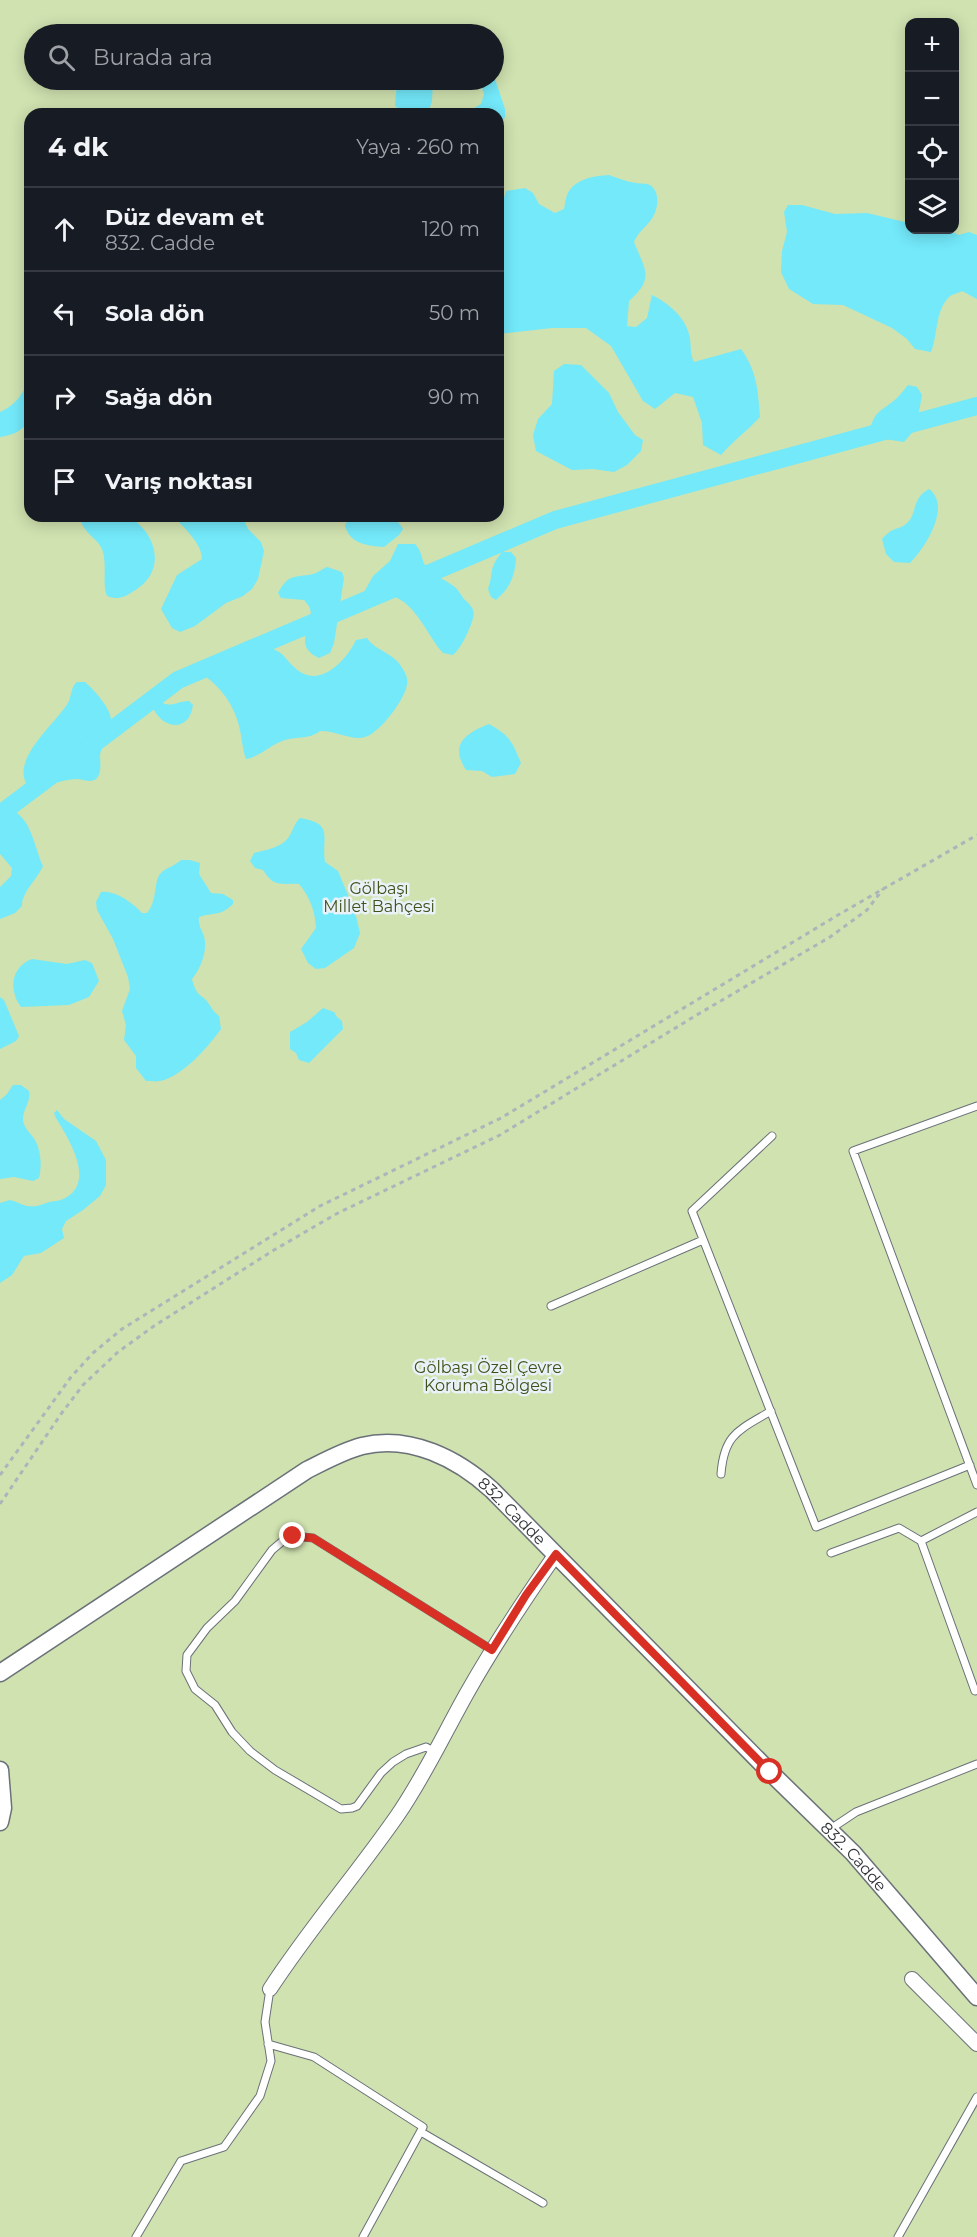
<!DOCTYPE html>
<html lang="tr">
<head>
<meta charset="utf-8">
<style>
	body { margin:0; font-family:Montserrat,sans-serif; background:#242831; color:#f1f3f6 }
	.controls { position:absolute; right:18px; top:18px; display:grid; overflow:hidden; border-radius:12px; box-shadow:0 3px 15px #0003 }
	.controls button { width:54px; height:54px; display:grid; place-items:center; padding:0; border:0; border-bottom:2px solid #363941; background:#171b24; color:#f1f3f6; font:30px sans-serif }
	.stop { position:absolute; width:18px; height:18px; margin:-14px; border:4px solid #d93025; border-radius:50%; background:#fff }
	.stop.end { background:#d93025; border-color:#fff; box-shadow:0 2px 6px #0008 }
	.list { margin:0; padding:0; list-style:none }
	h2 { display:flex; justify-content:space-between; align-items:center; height:78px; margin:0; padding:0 24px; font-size:26px }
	h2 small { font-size:20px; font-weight:400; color:#9ea1a6 }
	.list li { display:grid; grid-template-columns:39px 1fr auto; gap:18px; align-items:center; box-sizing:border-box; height:84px; padding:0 24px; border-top:2px solid #363941 }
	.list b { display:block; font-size:22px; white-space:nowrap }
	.list p { margin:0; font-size:20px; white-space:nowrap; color:#9ea1a6 }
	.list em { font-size:20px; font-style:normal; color:#9ea1a6 }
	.icon { flex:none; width:33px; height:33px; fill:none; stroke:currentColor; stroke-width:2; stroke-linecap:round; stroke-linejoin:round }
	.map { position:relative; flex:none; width:977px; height:2237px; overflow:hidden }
	.search { position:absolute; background:#171b24; box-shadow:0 3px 15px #0003; left:24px; top:24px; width:480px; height:66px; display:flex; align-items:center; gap:15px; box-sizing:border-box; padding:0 21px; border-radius:33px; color:#9ea1a6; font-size:22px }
	.panel { position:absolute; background:#171b24; box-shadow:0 3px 15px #0003; left:24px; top:108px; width:480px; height:414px; border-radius:18px }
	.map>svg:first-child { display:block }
</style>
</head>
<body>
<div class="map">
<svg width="977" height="2237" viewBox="0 0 977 2237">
	<rect width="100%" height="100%" fill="#e9f1f9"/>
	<path fill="#d0e2b0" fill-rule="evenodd" d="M0 0H977V2237H0ZM910 22H954V230H910ZM34 34H494V80H34ZM30 114H498V516H30Z"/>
	<path fill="#73e9fa" d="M494 76 505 109V117L498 130V114H465L481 104 484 94 482 88 462 80H494Z
		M400 80H433L432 101 428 114H401L395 105 397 83Z
		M609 175C618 178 627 182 636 183 641 184 646 183 650 185 661 192 658 211 651 220 645 228 638 232 634 242 645 270 655 278 629 301L627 326 636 327 647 318 652 295C667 302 685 317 689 334 692 344 689 352 694 362L741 349C757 371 758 391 760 417 747 431 733 441 721 455L703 445 702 423 693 397 675 393 655 409 643 401 611 346 586 328H552L498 334V217L506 191 525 188 533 193 539 204 555 213 564 209C565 204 566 195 569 191 578 178 595 176 609 175Z
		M788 205H802L835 214 867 213 909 223 910 230H948L959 235 969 232 977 235V299L962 291C959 293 952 294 949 297 935 311 938 335 931 352L915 349 907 339 892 328 843 305 813 304 789 289 781 272 782 251 787 232 784 212Z
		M30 364V420C22 431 13 435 0 437V412C21 403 28 386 30 364Z
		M564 364 581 365 609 393 618 412 635 435 643 440 641 451 627 465 614 472 593 469 572 470 536 451 533 435 538 419 552 404 554 371Z
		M908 385 917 387 922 395 916 428 904 442 878 438 870 429C875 412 879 412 891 403 898 398 903 391 908 385Z
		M929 489C952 506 925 548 910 563L894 562 886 554 882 539C885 536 888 532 893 530 897 528 903 527 906 524 918 514 911 498 929 489Z
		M78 516C88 516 121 513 129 517 157 533 166 570 137 589 126 596 120 601 107 596 102 585 107 567 103 552 100 541 91 538 85 529 82 525 80 520 78 516Z
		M173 516H242L248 529 261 542 264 551 258 579 252 589 243 596 226 603 195 626 180 632 172 628 161 609 177 575 202 559C202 543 183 527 173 516Z
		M351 516C370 516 393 510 403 529L399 535 384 547C368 546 349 544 345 525Z
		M398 544H415C422 551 421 558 425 565 432 576 447 580 456 588 459 591 461 595 464 599 475 609 476 612 470 627 465 638 462 646 453 655L443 653C427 636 414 597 386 595 381 595 373 598 367 599L363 594 373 576 390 561Z
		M502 552H511L516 558C515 576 510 588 496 600L491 597 488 589C494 572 488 569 502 552Z
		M327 567 342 572 344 578 334 643 330 653 319 658C290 645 316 625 310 609 309 605 306 603 304 600L281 598 278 593C289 573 294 578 313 574 317 573 323 569 327 567Z
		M367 638C376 652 395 652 404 671 406 674 408 680 407 684 406 698 380 733 365 737 352 741 334 730 320 731 309 740 295 736 282 741 269 746 261 756 246 759 242 748 242 737 239 726 234 705 222 689 205 676L210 666C220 662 232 661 242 657 249 655 256 650 264 649 267 648 270 649 273 649 284 653 286 660 294 667 318 691 346 661 356 640Z
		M77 682H85C95 691 114 711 111 725 109 735 102 744 100 755 100 762 102 772 97 778 91 784 84 779 76 779 58 780 43 790 26 783 13 757 55 724 68 703 72 696 70 688 77 682Z
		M159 701C170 709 177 701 189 701L193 705C189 734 160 729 152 705Z
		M489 724C509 735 512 741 521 763L515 774 492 777 482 771 466 770C449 744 466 733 489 724Z
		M0 808C31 808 33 845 43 866 37 880 22 891 22 906L15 913 0 919V887L11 876 12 868 0 854Z
		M300 818C335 824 321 836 325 862L338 871 355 912 360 933 354 948 325 968 316 969 308 963 301 949 316 928C315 911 310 897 299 884 281 883 274 888 263 870L255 868 250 861 254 853C266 850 284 847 290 835 294 828 294 824 300 818Z
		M181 860H190L200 863 199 874 211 893 223 894 233 900V904C220 917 213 912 199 917 198 925 201 928 204 936 208 950 201 968 192 979 197 999 202 993 209 1004 213 1010 214 1012 219 1016L221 1029C209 1046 182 1077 160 1081 156 1082 150 1081 146 1081L136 1068V1056L124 1040 126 1025 122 1011 130 989 128 977 113 939 97 910 96 902 101 892C115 890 133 903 142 913H147C158 900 153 881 161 873 165 868 175 866 181 860Z
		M32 959 67 964 85 960 92 963 99 981 89 997 69 1005 21 1007C9 991 10 967 32 959Z
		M0 997 4 1000 19 1036 16 1041 0 1049Z
		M323 1008 334 1012 337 1017 342 1021 343 1029 309 1063 299 1060 296 1053 290 1049V1032L307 1022Z
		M13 1085H21L29 1091C31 1102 23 1109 23 1119 23 1128 31 1133 35 1140 41 1151 42 1166 39 1178L33 1181 14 1177 0 1179V1100L7 1094Z
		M57 1110 64 1119 96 1141 106 1160V1185L100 1196 83 1210 66 1221 62 1229 64 1238 41 1253 24 1256 12 1275 0 1283V1203L10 1200C16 1201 21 1205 27 1206 38 1207 40 1205 49 1202 55 1201 61 1201 67 1197 95 1179 68 1138 56 1118L54 1113Z"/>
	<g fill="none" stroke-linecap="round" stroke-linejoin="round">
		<path stroke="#73e9fa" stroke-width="18" d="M88 748 178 680 555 520 977 406
			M0 814 56 772"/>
		<g stroke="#6a7178" stroke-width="9">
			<path id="service" d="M977 1106 853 1151 977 1485
				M772 1136 692 1211 816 1527 970 1465
				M551 1306 703 1240
				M721 1474C724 1434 739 1430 771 1411
				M921 1541 975 1691
				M831 1553 899 1528 921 1541 977 1512
				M435 1752 426 1747 406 1754 393 1762 381 1773 357 1806 352 1808 341 1809 275 1770 250 1751 232 1732 215 1705 195 1689 186 1671 187 1655 207 1628 235 1601 272 1550 285 1539 293 1536 313 1538 492 1650
				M829 1830 856 1812 977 1764
				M268 2044 314 2057 423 2127 363 2237
				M421 2132 543 2203
				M136 2237 181 2161 224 2147 260 2096 271 2061 265 2022 270 1989
				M898 2237 977 2097"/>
		</g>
		<g stroke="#6a7178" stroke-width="16">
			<path id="minor" d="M912 1979 977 2044
				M270 1989C309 1929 356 1875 397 1816 424 1777 444 1734 467 1693 494 1645 524 1600 556 1554"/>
		</g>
		<g stroke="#6a7178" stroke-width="19">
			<g id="tertiary">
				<path id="s1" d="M0 1673 307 1470C325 1461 343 1451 362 1446 410 1434 458 1459 492 1490L770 1772 853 1853 977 1997"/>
				<path d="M0 1770 3 1808 0 1822"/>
			</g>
		</g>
		<path stroke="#adb4ba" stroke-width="3" stroke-dasharray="4.5 4.5" stroke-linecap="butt" d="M0 1475 71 1377 93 1353 122 1329 320 1206 501 1118 838 915 977 835
			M0 1504 61 1414 83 1385 118 1352 154 1326 274 1250 338 1213 500 1135 695 1016 830 937 867 910 883 889"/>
		<use href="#service" stroke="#fff" stroke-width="7"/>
		<use href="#minor" stroke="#fff" stroke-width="14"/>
		<use href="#tertiary" stroke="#fff" stroke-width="16"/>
	</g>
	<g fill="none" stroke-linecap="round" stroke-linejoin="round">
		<path stroke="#d93025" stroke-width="8" d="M293 1536 313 1538 492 1650 526 1595 556 1554 770 1772"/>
	</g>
	<g text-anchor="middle" stroke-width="5" stroke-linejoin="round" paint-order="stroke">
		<g font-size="16" fill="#415219" stroke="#e9f1f9">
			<text x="379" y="894">Gölbaşı<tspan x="379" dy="18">Millet Bahçesi</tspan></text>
			<text x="488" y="1373">Gölbaşı Özel Çevre<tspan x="488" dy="18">Koruma Bölgesi</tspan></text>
		</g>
		<g font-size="16" fill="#2f3235" stroke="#e9f1f9">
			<text dy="6" stroke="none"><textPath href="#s1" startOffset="600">832. Cadde</textPath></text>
			<text dy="6" stroke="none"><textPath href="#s1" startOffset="1086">832. Cadde</textPath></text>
		</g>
	</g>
</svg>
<div class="controls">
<button>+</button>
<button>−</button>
<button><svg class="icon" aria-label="locate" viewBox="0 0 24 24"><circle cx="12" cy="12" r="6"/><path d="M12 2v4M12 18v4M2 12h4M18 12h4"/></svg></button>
<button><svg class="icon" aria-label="layers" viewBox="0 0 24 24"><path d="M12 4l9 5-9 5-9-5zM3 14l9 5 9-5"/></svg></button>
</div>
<div class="stop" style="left:770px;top:1772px"></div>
<div class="stop end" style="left:293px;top:1536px"></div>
<div class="search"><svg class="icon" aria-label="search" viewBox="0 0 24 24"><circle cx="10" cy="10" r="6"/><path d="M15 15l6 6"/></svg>Burada ara</div>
<section class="panel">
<h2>4 dk<small>Yaya · 260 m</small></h2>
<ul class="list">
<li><svg class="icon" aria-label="ahead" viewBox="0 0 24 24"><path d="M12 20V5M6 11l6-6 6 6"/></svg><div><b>Düz devam et</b><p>832. Cadde</p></div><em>120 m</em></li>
<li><svg class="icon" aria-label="left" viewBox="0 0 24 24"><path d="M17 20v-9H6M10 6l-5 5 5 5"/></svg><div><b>Sola dön</b></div><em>50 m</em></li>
<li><svg class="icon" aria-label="right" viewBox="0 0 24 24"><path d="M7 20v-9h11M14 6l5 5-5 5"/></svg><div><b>Sağa dön</b></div><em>90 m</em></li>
<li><svg class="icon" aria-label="arrive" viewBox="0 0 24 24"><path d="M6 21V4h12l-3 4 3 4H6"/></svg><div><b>Varış noktası</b></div></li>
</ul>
</section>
</div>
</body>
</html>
